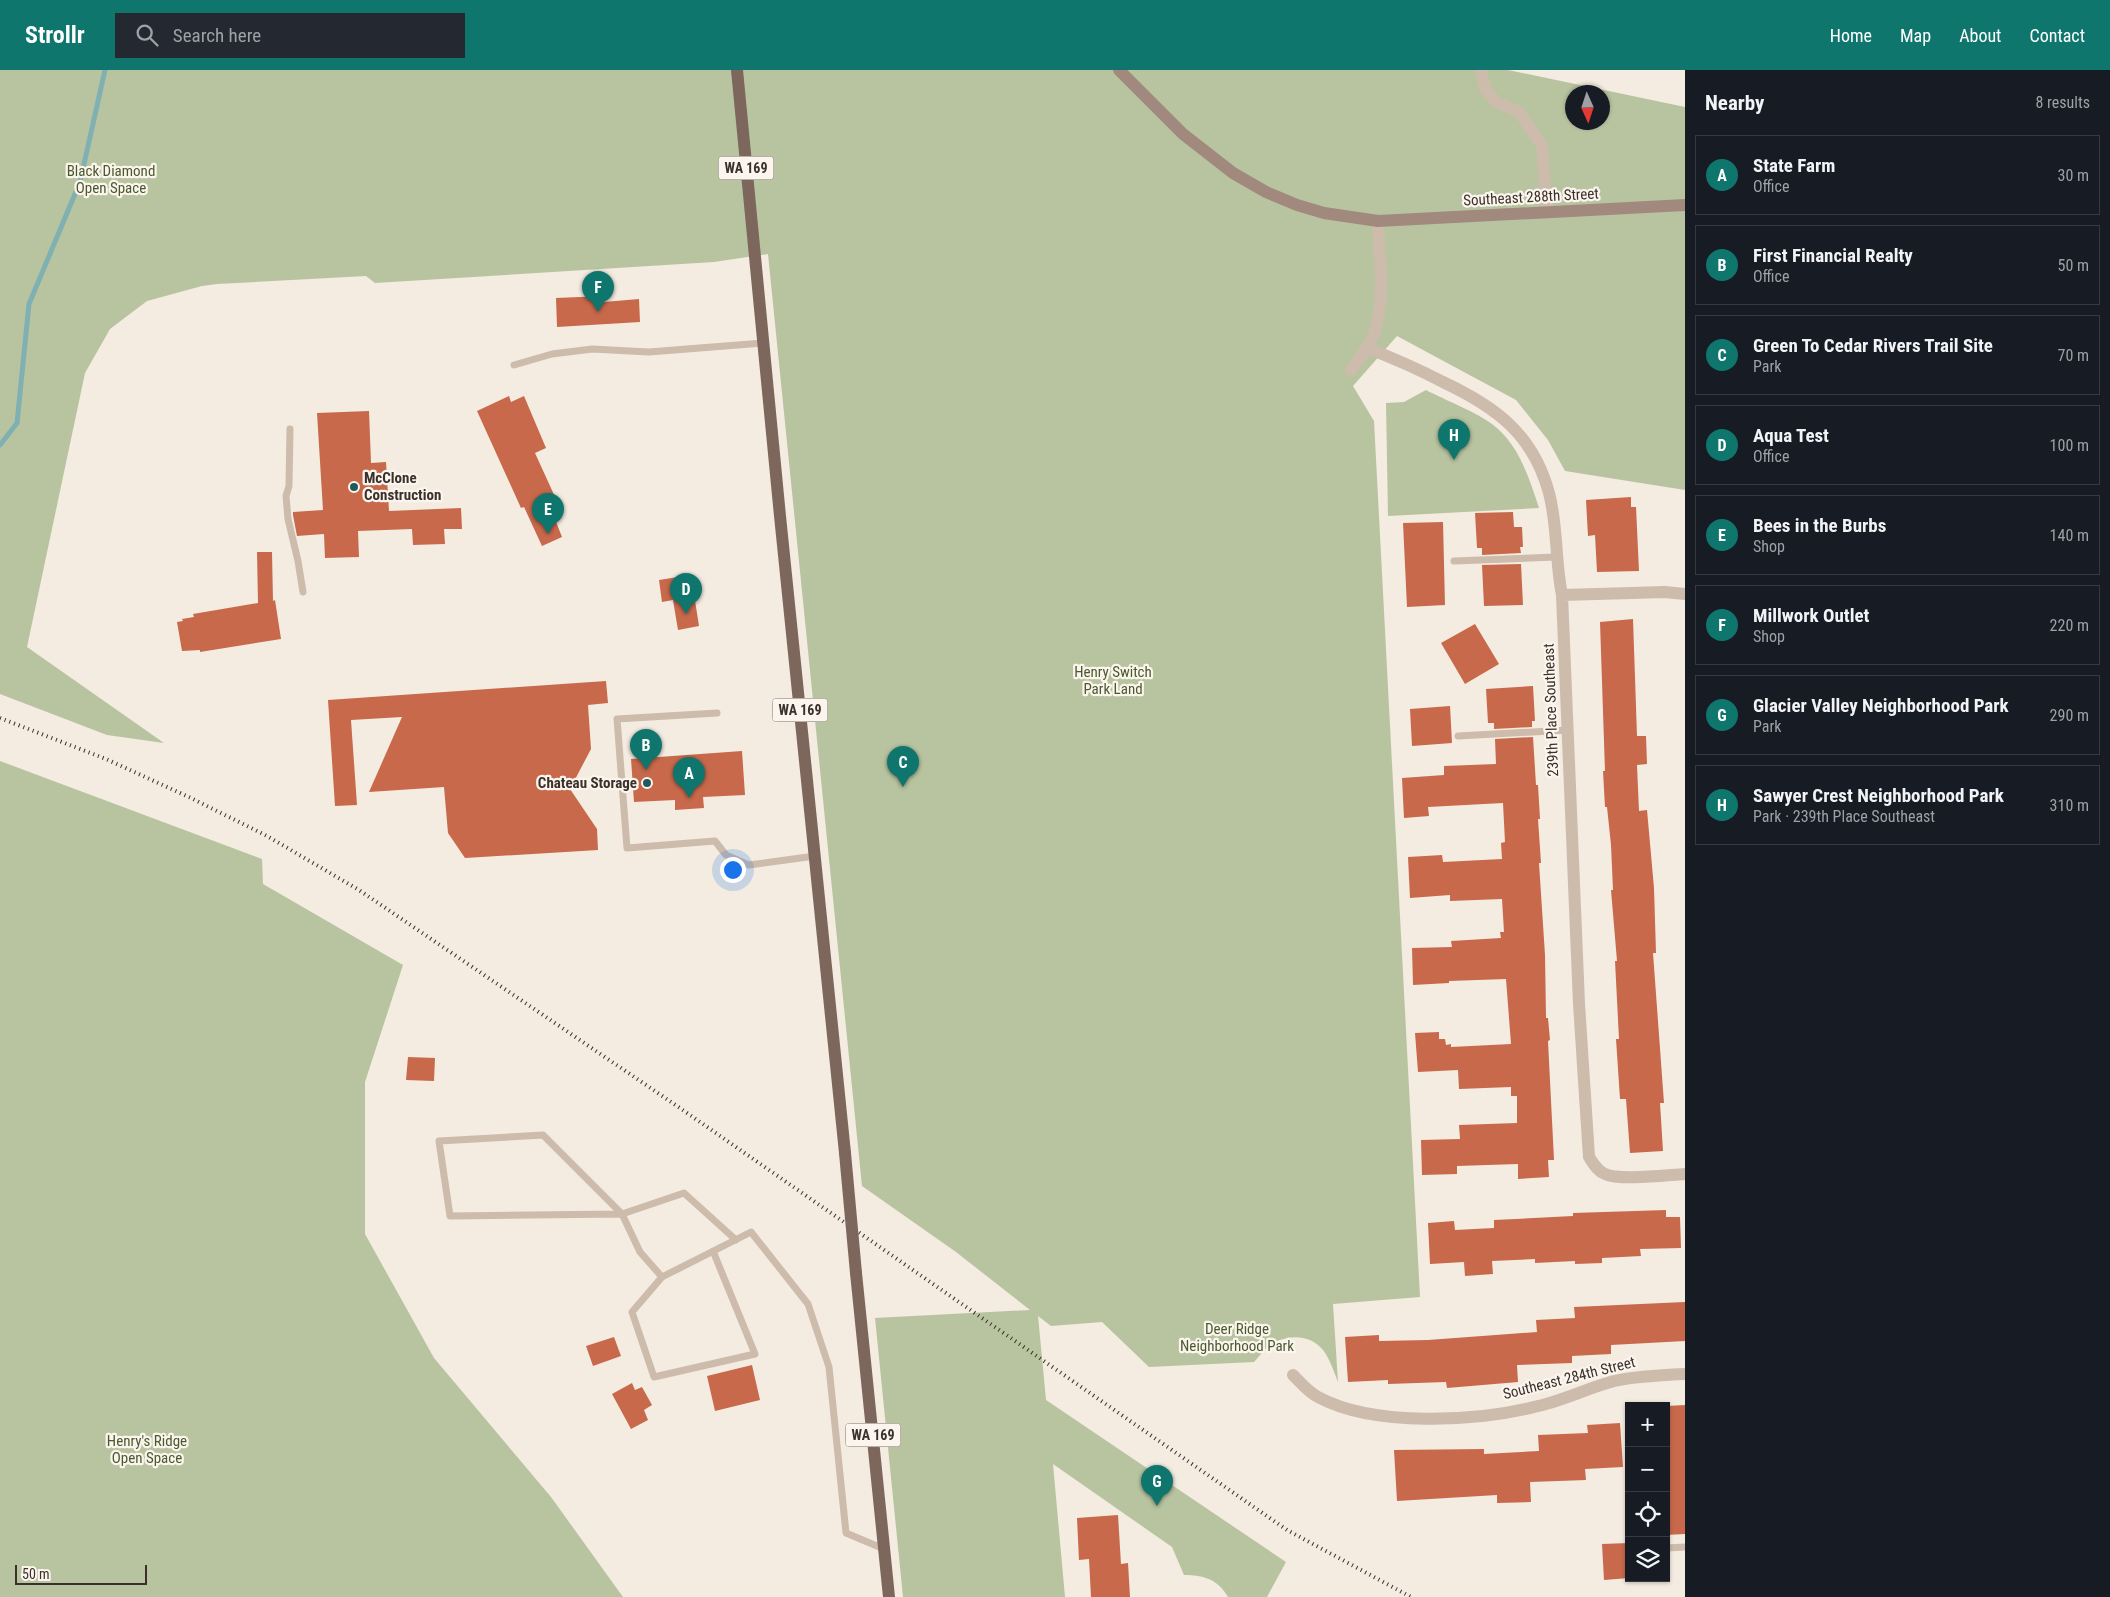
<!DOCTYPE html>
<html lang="en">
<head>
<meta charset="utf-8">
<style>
	body { margin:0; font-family:"Roboto Condensed",sans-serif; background:#242831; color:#f1f3f6 }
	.controls { position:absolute; right:15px; bottom:15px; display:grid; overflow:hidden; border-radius:0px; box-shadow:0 1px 4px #0004 }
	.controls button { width:45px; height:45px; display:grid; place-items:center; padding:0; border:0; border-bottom:1px solid #363941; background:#171b24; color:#f1f3f6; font:25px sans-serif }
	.compass { position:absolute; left:1565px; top:15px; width:45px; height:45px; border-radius:50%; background:#171b24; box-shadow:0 1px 4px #0004; rotate:177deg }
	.scale { position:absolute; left:15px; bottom:12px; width:132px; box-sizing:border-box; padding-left:5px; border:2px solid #3b302b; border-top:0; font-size:14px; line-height:18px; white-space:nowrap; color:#3b302b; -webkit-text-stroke:4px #fbf5ee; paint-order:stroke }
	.you { position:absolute; left:732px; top:799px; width:18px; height:18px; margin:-12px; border:4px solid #fff; border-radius:50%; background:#1a73e8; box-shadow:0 0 0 8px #1a73e833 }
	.badge { display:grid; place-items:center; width:32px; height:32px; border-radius:50%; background:#0f766e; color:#fff; font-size:16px; font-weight:700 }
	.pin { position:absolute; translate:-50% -41px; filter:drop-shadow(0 1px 2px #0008) }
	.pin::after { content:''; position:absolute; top:26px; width:18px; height:15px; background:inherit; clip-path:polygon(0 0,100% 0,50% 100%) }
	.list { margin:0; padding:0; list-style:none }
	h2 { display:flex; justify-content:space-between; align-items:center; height:65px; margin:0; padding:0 20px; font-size:21px }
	h2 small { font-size:16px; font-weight:400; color:#9ea1a6 }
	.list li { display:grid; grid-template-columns:32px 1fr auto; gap:15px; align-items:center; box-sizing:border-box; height:80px; margin:0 10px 10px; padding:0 10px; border:1px solid #363941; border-radius:0px }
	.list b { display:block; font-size:19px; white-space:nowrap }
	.list p { margin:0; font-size:16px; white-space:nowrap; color:#9ea1a6 }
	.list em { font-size:16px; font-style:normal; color:#9ea1a6 }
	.icon { flex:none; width:28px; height:28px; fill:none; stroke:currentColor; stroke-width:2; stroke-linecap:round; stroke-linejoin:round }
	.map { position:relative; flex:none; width:1685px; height:1527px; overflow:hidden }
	header { display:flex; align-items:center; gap:30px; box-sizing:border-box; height:70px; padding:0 25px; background:#0f766e; color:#fff }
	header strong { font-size:24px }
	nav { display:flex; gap:28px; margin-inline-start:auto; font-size:18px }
	.search { width:350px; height:45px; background:#242831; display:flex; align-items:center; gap:12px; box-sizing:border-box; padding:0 18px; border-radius:0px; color:#9ea1a6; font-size:19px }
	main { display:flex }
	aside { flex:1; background:#171b24 }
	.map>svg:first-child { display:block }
</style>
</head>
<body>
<header>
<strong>Strollr</strong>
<div class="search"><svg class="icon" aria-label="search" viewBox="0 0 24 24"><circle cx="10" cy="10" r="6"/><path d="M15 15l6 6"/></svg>Search here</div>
<nav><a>Home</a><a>Map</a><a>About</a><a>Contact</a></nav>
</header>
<main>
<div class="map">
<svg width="1685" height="1527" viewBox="0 0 1685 1527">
	<rect width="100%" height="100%" fill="#f4ebe1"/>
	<path fill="#b8c4a0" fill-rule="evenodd" d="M0 0H1508L1685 37V420L1565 401 1548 370 1516 330 1397 266 1353 316 1374 351 1420 1227 1333 1234 1338 1312C1334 1302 1330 1289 1323 1280 1310 1264 1287 1264 1270 1275 1264 1279 1259 1287 1254 1292L1149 1297 1102 1252 1051 1256 1038 1246 1046 1330 1286 1492 1267 1527H1228C1218 1509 1203 1505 1184 1505L1172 1477 1053 1394 1065 1527H903L875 1248 1030 1240 956 1182 862 1116 768 184 714 192 375 213 366 206 217 214 202 216 147 231 110 259 85 303 27 577 164 673 107 665 0 624ZM1572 22H1602V52H1572Z
		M1426 320C1445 330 1476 342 1492 354 1519 374 1529 408 1539 438L1388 446 1386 333 1404 332Z
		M0 691 262 789 263 814 403 895 365 1012V1164L434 1288 551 1427 623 1527H0Z"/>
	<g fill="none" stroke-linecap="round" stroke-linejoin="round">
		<path stroke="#7fb0b2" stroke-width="5" d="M0 375 17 353 29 234 80 112 105 0"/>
	</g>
	<path fill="#c8694b" d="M604 226V232L639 229 640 252 557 257 556 228Z
		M509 326 511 332 524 326 546 378 535 383 561 440 553 444 562 467 542 476 524 437 521 438 477 341Z
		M369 341 371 393 386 392 389 441 461 438 462 459H444L445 474 413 475 412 459 358 461 359 487 325 488 324 464 297 466 293 445V442L323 440 317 343Z
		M1631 427V437H1636L1639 501 1597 502 1595 465 1588 466 1586 430Z
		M1513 442 1514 457H1522L1523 477H1520L1521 483 1482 485V478H1477L1475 443Z
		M1443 452 1445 535 1407 537 1403 453Z
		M257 482H272L273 531 275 530 281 569 200 582V580L182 581 177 552 183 551 182 549 194 547 193 544 258 533Z
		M1521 494 1523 535 1484 536 1482 495Z
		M691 505 699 556 678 560 673 530 662 532 659 510Z
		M1633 549 1637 666H1646L1647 694 1637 695 1639 741 1647 740 1654 818 1656 883H1653L1664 1033H1660L1663 1081 1630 1083 1626 1029H1620L1616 969H1619L1615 891H1617L1611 820H1613L1611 775 1607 737H1605L1603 701H1605L1600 552Z
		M1475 554 1499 594 1465 614 1441 573Z
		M606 611 608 633 588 635 591 679 570 719 597 759 598 780 465 788 448 763 444 717 369 722 402 647 351 650 357 735 335 736 328 630Z
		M1533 616 1535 651H1532V657L1494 659V653H1488L1486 619Z
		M1450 636 1452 673 1412 676 1410 639Z
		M1533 667 1536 715H1538L1540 749H1538L1541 793H1539L1545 885 1546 948H1548L1550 970 1548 971 1554 1090H1548L1549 1107 1518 1109V1094L1457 1096V1104L1422 1105 1421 1070 1460 1069 1459 1055 1517 1053V1026H1511V1017L1459 1019 1458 1000 1418 1002 1415 963 1439 962V969H1445L1446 975 1451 974V977L1511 974 1506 909 1449 911V913L1413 915 1412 878 1452 877 1451 871 1501 868 1500 862H1504L1502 829 1450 831V825L1410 828 1408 787 1442 785 1443 792 1502 789 1501 773 1505 772 1503 733 1428 737 1429 746 1404 748 1402 708 1444 705V696L1496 694 1495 669Z
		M742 681 745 725 703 727 704 738 675 740V730L634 732 631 689Z
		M408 987 435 988 434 1011 406 1010Z
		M1666 1140V1147H1680L1681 1178 1640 1179 1641 1186 1602 1188V1193L1575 1194V1191L1535 1193V1189L1492 1191 1493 1204 1465 1206 1464 1192 1430 1194 1428 1153 1454 1151 1455 1160 1494 1158V1150L1573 1146V1143Z
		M1685 1232V1271L1611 1275V1284L1572 1286V1293L1517 1295 1518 1312 1447 1318 1446 1312 1388 1314V1310L1348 1312 1345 1267 1379 1265V1271L1428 1270 1537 1262 1536 1250 1575 1248 1574 1237Z
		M614 1267 621 1286 593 1296 586 1276Z
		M752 1295 760 1330 715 1341 707 1306Z
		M632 1313 635 1320 642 1317 652 1335 644 1340 648 1350 631 1359 612 1324Z
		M1685 1335V1464L1666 1465V1336Z
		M1620 1353 1623 1397 1585 1399 1586 1410 1530 1412 1531 1432 1497 1433V1425L1397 1431 1394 1380 1484 1379V1384L1539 1381 1538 1365 1588 1363 1587 1355Z
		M1118 1445 1121 1494 1128 1493 1130 1527H1091L1089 1489 1079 1490 1077 1448Z
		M1629 1473V1508L1604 1510 1602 1474Z"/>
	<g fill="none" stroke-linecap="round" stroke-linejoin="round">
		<path stroke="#cdbbac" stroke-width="7" d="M514 295 552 284 592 279 649 282 763 273
			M290 359 289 416 286 426 288 449 298 491 303 522
			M1454 491 1556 487
			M717 643 617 649 627 778 715 771 726 785 749 795 815 786
			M1458 666 1568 660
			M736 1170 684 1123 622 1144 543 1065 439 1071 450 1146 622 1144 640 1182 662 1207 751 1162 808 1234 829 1297 846 1463 884 1479
			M662 1207 632 1242 654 1307 755 1284 713 1181
			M1666 1478 1685 1477"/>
		<path stroke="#cdbbac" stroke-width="12" d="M1481 0 1485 19 1496 32 1519 42 1542 76 1547 142
			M1367 278C1393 288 1418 299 1443 312 1496 337 1533 364 1549 423 1558 457 1555 491 1562 525L1579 934 1589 1087C1593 1093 1597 1101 1605 1104 1620 1111 1667 1105 1685 1104
			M1351 300C1359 289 1369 277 1374 264 1386 229 1379 187 1378 151
			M1562 525 1665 522 1685 524
			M1293 1305C1301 1313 1308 1322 1318 1327 1373 1357 1478 1352 1538 1336 1564 1330 1588 1318 1614 1311 1637 1306 1661 1305 1685 1304"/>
		<path stroke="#a18a7d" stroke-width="12" d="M1119 0 1183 64 1233 103 1266 122 1297 135 1324 143 1378 151 1685 135"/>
		<path stroke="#7d675c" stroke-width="12" d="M737 0 780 446 845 1083
			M856 1203 889 1527"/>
		<path stroke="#3b302b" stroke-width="4" stroke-dasharray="1 4" stroke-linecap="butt" d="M0 648 106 689 191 728 267 766 359 820 677 1036 1287 1460 1411 1527"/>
		<path stroke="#7d675c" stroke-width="12" d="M845 1083 856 1203"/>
	</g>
	<g fill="#1f5a5e" stroke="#fbf5ee" stroke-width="2">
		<circle cx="354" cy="417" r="5"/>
		<circle cx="647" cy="713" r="5"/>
	</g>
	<g text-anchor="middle" stroke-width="4.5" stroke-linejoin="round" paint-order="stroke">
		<g fill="#fbf5ee" stroke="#756b66" stroke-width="1">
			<rect x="718.5" y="86.5" width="55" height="23" rx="4"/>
			<rect x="772.5" y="628.5" width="55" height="23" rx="4"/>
			<rect x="845.5" y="1353.5" width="55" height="23" rx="4"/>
		</g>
		<g font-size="14" font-weight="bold" fill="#3b302b">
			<text x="746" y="103">WA 169</text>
			<text x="800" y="645">WA 169</text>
			<text x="873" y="1370">WA 169</text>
		</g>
		<g font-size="15" fill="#4a5a2e" stroke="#fbf5ee">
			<text x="111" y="106">Black Diamond<tspan x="111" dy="17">Open Space</tspan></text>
			<text x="1113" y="607">Henry Switch<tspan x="1113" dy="17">Park Land</tspan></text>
			<text x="1237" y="1264">Deer Ridge<tspan x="1237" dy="17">Neighborhood Park</tspan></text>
			<text x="147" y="1376">Henry's Ridge<tspan x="147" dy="17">Open Space</tspan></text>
		</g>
		<g font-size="15" fill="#3b302b" stroke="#fbf5ee">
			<text transform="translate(1531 127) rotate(-3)" y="5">Southeast 288th Street</text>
			<text transform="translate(1551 640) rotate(-92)" y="5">239th Place Southeast</text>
			<text transform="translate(1569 1308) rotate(-14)" y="5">Southeast 284th Street</text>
		</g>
		<g font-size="15" font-weight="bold" fill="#3b302b" stroke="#fbf5ee" text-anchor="start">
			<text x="364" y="413">McClone<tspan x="364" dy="17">Construction</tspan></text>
			<text x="637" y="718" text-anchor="end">Chateau Storage</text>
		</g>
	</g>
</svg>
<div class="controls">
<button>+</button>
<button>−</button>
<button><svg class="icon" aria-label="locate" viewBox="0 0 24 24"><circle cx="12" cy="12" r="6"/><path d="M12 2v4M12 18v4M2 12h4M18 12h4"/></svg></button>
<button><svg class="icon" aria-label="layers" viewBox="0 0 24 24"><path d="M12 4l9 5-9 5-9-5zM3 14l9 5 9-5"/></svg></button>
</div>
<svg class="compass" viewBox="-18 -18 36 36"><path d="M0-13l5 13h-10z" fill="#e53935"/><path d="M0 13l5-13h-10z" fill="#9ea1a6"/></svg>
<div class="scale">50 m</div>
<div class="you"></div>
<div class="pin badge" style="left:689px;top:728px">A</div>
<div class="pin badge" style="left:646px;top:700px">B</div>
<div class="pin badge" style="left:903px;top:717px">C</div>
<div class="pin badge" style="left:686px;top:544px">D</div>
<div class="pin badge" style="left:548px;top:464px">E</div>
<div class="pin badge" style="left:598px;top:242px">F</div>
<div class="pin badge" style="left:1157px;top:1436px">G</div>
<div class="pin badge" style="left:1454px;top:390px">H</div>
</div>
<aside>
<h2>Nearby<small>8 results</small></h2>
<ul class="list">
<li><span class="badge">A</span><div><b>State Farm</b><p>Office</p></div><em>30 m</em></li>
<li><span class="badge">B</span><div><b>First Financial Realty</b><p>Office</p></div><em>50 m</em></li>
<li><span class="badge">C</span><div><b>Green To Cedar Rivers Trail Site</b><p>Park</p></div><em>70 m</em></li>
<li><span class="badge">D</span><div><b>Aqua Test</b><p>Office</p></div><em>100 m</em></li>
<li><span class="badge">E</span><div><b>Bees in the Burbs</b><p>Shop</p></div><em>140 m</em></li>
<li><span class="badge">F</span><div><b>Millwork Outlet</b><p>Shop</p></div><em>220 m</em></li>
<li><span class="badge">G</span><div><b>Glacier Valley Neighborhood Park</b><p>Park</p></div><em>290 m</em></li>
<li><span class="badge">H</span><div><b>Sawyer Crest Neighborhood Park</b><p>Park · 239th Place Southeast</p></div><em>310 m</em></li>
</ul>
</aside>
</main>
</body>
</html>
